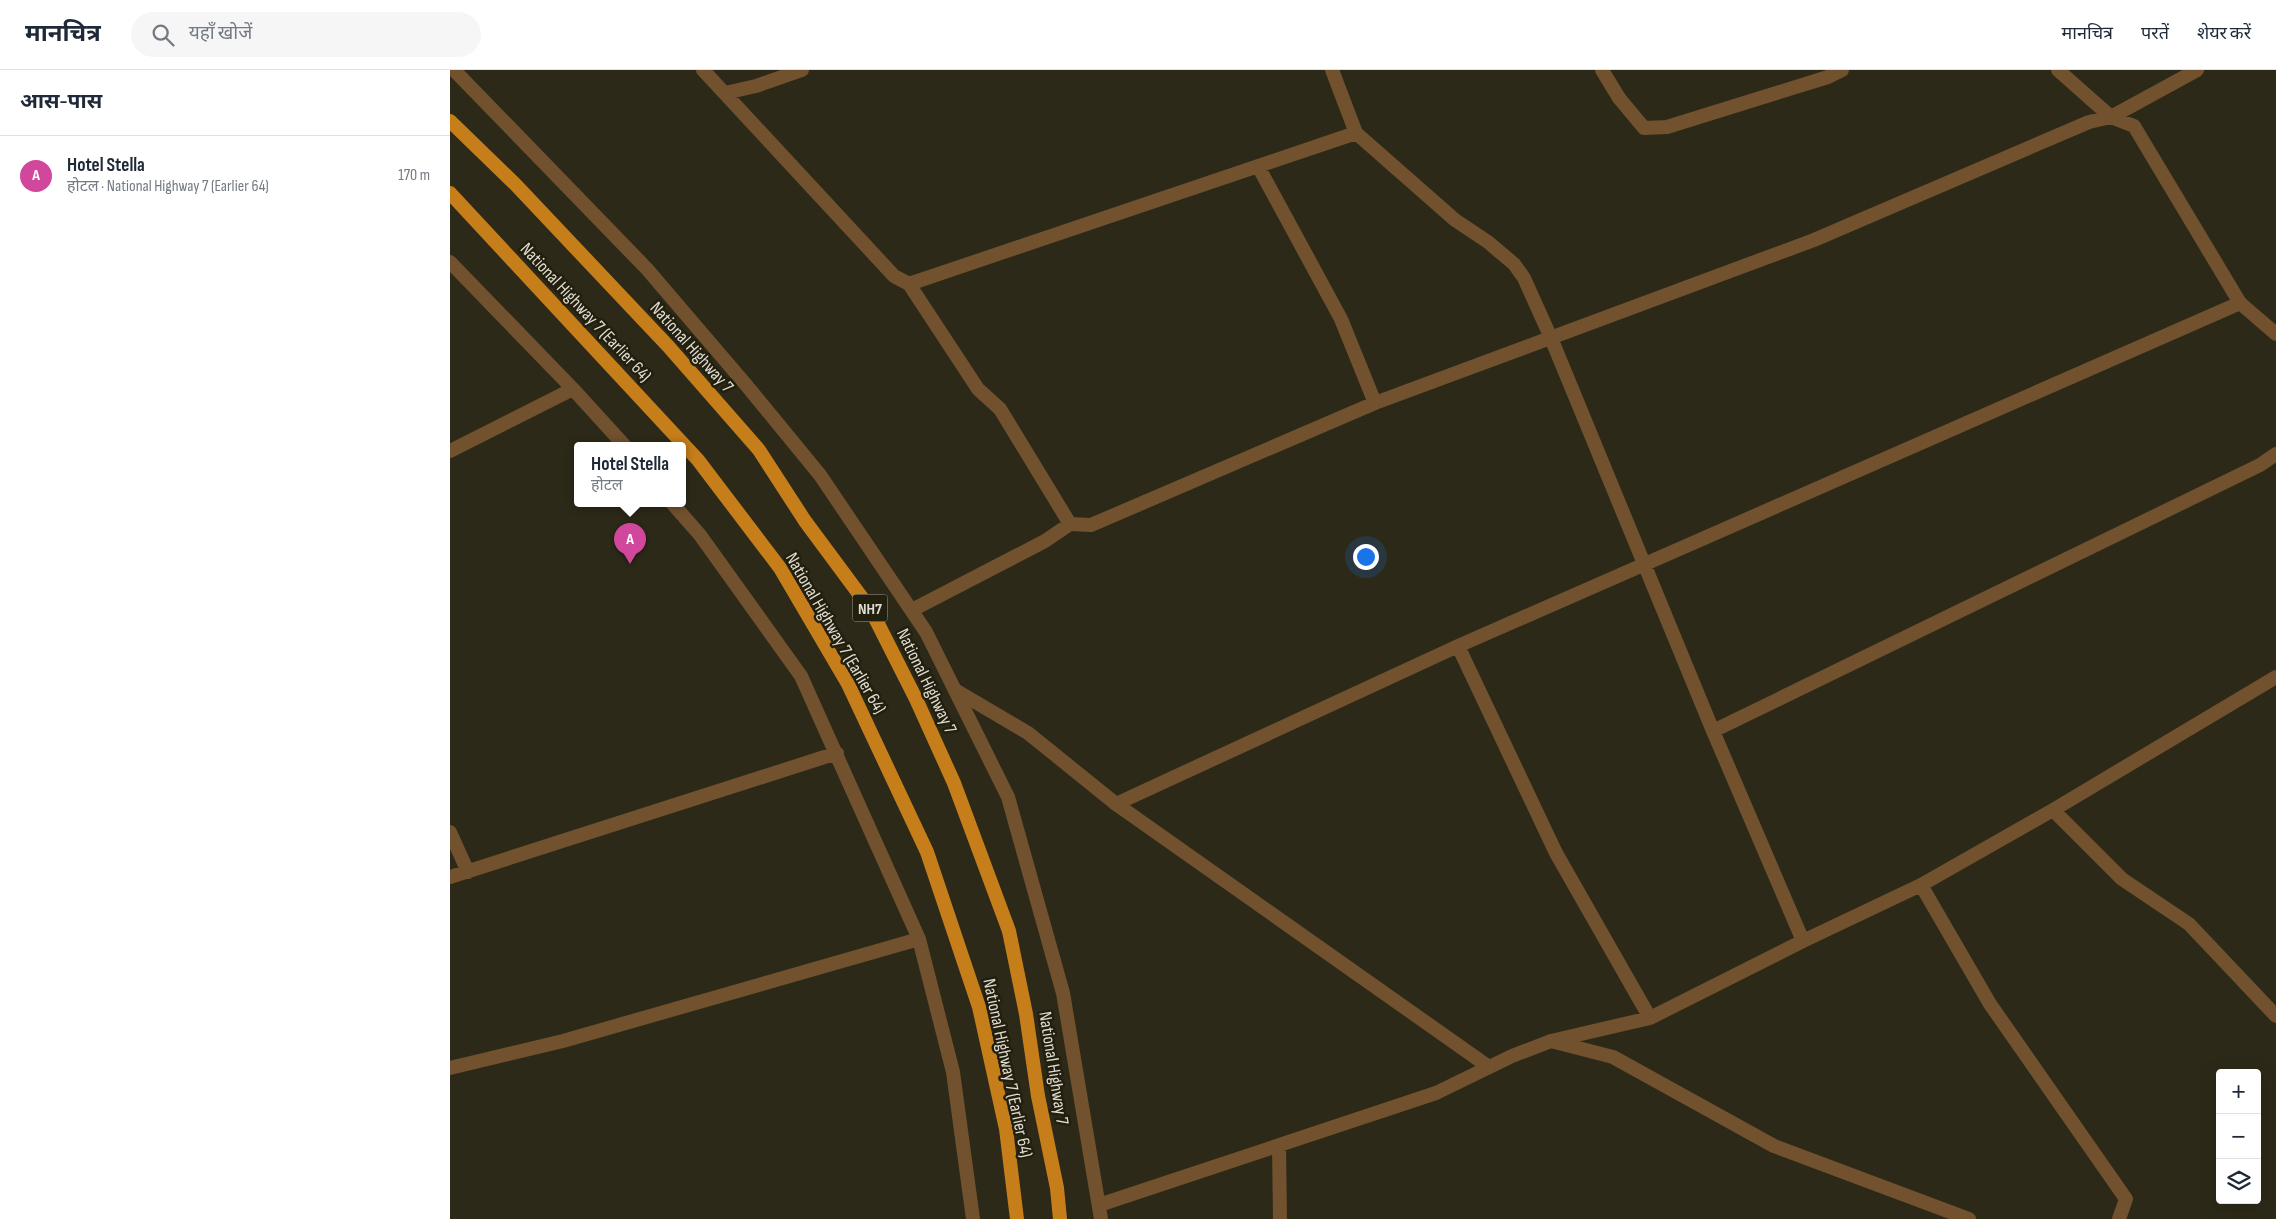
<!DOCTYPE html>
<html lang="hi">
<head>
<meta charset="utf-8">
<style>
	body { margin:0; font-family:"Sofia Sans Condensed","Noto Sans Devanagari",sans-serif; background:#f6f6f7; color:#1f2937 }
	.controls { position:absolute; right:15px; bottom:15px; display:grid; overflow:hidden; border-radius:5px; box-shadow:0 5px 20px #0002 }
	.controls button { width:45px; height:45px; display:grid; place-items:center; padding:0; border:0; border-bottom:1px solid #e0e1e3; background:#fff; color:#1f2937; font:25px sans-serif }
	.you { position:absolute; left:915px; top:486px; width:18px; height:18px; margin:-12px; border:4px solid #fff; border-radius:50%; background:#1a73e8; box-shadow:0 0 0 8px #1a73e833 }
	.badge { display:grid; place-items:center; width:32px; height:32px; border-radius:50%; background:#446d8c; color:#fff; font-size:16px; font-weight:700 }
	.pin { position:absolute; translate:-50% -41px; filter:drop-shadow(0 1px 2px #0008) }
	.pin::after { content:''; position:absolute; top:26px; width:18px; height:15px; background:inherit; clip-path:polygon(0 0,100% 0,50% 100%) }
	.popup { position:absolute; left:124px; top:372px; width:112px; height:65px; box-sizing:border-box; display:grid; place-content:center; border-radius:5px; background:#fff; filter:drop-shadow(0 1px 4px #0005); font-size:16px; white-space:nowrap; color:#747a83 }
	.popup b { font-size:19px; color:#1f2937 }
	.popup::after { content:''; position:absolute; left:50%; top:100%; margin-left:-10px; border:10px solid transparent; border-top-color:#fff }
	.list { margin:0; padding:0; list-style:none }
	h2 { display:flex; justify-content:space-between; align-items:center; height:65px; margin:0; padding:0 20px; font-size:21px }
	h2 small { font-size:16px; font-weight:400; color:#747a83 }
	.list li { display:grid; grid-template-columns:32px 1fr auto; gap:15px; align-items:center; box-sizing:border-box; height:80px; padding:0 20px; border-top:1px solid #e0e1e3 }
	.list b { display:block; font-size:19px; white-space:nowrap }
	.list p { margin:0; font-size:16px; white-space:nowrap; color:#747a83 }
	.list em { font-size:16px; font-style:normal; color:#747a83 }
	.icon { flex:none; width:28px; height:28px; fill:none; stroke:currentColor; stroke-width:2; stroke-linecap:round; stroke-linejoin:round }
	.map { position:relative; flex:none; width:1826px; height:1149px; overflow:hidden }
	header { display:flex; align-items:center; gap:30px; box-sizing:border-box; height:70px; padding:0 25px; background:#fff; border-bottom:1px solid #e0e1e3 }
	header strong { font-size:24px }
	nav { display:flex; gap:28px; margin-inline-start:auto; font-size:18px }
	.search { width:350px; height:45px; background:#f6f6f7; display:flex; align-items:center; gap:12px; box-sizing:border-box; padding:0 18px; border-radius:28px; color:#747a83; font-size:19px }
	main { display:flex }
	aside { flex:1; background:#fff }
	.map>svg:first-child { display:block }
</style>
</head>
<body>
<header>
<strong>मानचित्र</strong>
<div class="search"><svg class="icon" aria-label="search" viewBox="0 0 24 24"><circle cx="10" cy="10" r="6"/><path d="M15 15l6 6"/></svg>यहाँ खोजें</div>
<nav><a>मानचित्र</a><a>परतें</a><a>शेयर करें</a></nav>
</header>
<main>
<aside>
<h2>आस-पास<small></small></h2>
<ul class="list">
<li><span class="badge" style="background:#d1479c">A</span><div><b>Hotel Stella</b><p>होटल · National Highway 7 (Earlier 64)</p></div><em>170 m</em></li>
</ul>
</aside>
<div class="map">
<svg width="1826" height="1149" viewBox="0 0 1826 1149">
	<rect width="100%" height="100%" fill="#2d2918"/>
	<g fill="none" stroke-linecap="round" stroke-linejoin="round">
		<path stroke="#71512e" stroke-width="14" d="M4 0 197 199 297 316 370 405 476 562 558 727 613 923 651 1149
			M253 0 444 206 459 214 528 319 550 339 620 454 641 455 925 333 1364 170 1639 52 1661 47 1747 0
			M882 0 906 63 1005 150 1038 172 1064 194 1074 208 1101 268 1263 661 1353 871
			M1152 0 1169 28 1194 58 1217 57 1378 7 1392 0
			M275 23 306 16 352 0
			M808 96 891 249 925 333
			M0 192 123 319 174 375
			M459 214 906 63
			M0 381 123 319
			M222 433 250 465 351 606 469 869 503 1002 523 1149
			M462 540 595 471 620 454
			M1008 576 1106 783 1200 948
			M1263 661 1810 395 1826 384
			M666 734 1008 576 1790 233 1684 56 1661 47 1608 0
			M1603 740 1672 809 1739 854 1826 946
			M0 762 18 802
			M0 807 387 683
			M1471 815 1540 934 1676 1129 1669 1149
			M0 998 113 971 469 869
			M829 1075 830 1149
			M649 1135 986 1023 1062 986 1101 971 1200 948 1353 871 1471 815 1603 740 1826 607"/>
		<path stroke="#71512e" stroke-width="14" d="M1790 233 1826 264
			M505 620 578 663 666 734 1039 997
			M1101 971 1163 987 1324 1076 1519 1149"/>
		<path stroke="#c67e1a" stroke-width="14" d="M0 51 65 114 218 276 309 380 355 451 421 540 466 629 504 713 559 861 576 944 588 1026 607 1118 610 1149
			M0 123 248 390 330 498 398 614 477 782 529 937 556 1059 567 1149"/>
	</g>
	<g text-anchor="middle" stroke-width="5" stroke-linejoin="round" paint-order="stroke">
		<rect fill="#231f0f" stroke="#a7a398" stroke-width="1" x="402.5" y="524.5" width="35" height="27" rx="4"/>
		<g font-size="16" font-weight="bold" fill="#dfdcd2">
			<text x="420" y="544">NH7</text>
		</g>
		<g font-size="18" fill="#dfdcd2" stroke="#231f0f">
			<text transform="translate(136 242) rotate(47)" y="6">National Highway 7 (Earlier 64)</text>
			<text transform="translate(242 277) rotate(48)" y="6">National Highway 7</text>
			<text transform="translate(386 563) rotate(60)" y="6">National Highway 7 (Earlier 64)</text>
			<text transform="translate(477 611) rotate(64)" y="6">National Highway 7</text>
			<text transform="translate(558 998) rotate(78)" y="6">National Highway 7 (Earlier 64)</text>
			<text transform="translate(604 998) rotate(81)" y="6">National Highway 7</text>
		</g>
	</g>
</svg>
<div class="controls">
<button>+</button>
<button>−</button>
<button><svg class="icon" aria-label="layers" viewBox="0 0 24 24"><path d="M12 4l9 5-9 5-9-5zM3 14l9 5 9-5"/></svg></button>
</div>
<div class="you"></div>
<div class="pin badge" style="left:180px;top:494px;background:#d1479c">A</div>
<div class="popup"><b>Hotel Stella</b>होटल</div>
</div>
</main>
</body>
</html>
